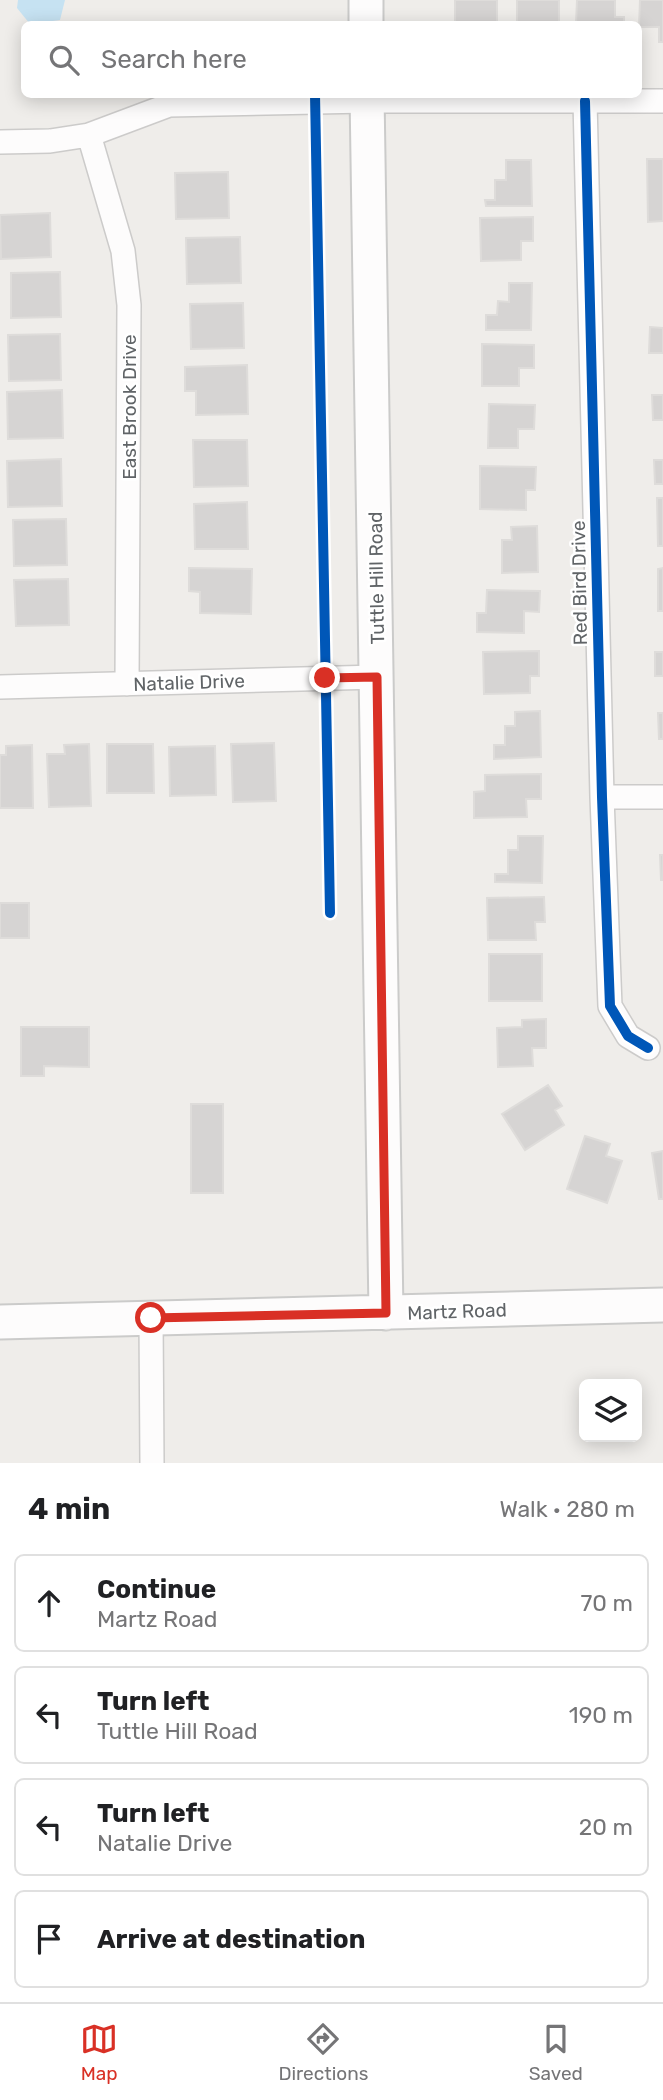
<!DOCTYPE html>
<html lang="en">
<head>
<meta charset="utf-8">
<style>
	body { margin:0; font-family:Rubik,sans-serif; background:#f6f6f6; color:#202124 }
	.controls { position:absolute; right:21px; bottom:21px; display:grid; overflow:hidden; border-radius:10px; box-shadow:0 4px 18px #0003 }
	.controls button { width:63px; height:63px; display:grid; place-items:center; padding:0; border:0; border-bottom:2px solid #e0e0e0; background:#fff; color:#202124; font:35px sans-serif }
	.stop { position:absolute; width:21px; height:21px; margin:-16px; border:5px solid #d93025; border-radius:50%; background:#fff }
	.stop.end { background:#d93025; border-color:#fff; box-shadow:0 2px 7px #0008 }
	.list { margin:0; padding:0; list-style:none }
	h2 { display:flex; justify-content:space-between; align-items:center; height:91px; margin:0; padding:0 28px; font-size:30px }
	h2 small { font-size:23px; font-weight:400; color:#757577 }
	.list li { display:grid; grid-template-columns:46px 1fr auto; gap:21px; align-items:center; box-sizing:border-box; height:98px; margin:0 14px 14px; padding:0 14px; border:2px solid #e0e0e0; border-radius:10px }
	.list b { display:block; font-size:26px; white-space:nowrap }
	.list p { margin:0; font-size:23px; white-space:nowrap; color:#757577 }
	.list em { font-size:23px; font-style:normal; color:#757577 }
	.icon { flex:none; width:38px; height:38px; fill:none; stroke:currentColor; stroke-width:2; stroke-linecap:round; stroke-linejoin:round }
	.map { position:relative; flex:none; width:663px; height:1463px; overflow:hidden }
	.search { position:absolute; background:#fff; box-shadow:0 4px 18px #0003; left:21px; right:21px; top:21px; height:77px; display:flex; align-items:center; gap:18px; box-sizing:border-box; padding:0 24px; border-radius:10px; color:#757577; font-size:26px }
	.sheet { height:539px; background:#fff }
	nav { display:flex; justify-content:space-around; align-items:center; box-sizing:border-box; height:98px; border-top:2px solid #e0e0e0; background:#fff; font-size:19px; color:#757577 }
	nav a { display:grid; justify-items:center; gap:4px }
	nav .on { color:#d93025 }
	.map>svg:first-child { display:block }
</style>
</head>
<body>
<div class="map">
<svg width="663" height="1463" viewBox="0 0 663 1463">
	<rect width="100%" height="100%" fill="#efedea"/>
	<path fill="#c6e2f2" d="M18 0H65L60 20 30 24 17 8Z"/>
	<path fill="#d6d4d3" stroke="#dedcda" stroke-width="2" d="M455 0H497V24H455Z
		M517 0H559V24H517Z
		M577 0H615V17H624V24H576Z
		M640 0H663V42H659V27H639Z
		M647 159H663V221L648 222Z
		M506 160H531L532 206H486L485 200H495V180H506Z
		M228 172 229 218 176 219 175 173Z
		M50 213 51 257 1 259 0 215Z
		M533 217V241H521V260L481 261 480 218Z
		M240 237 241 283 187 284 186 238Z
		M60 272 61 317 11 318V273Z
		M509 283H532L531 330H486V315H497L498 301 509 302Z
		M243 303 244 348 191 349 190 304Z
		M650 327 663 328V353H649Z
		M60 334 61 380 9 381 8 335Z
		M482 344 534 345V368H519V386H482Z
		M247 365 248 414 196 415V391H185V367Z
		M62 390 63 438 8 439 7 392Z
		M652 395H663V420H653Z
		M489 404 535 405 534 429H518V448H488Z
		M193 440H247L248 486 194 487Z
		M61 459 62 506 8 507 7 461Z
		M654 460H663V484H655Z
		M480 466 536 467 535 490H526V510L480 509Z
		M657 498H663V546H658Z
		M247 502 248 549H195L194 504Z
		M66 519 67 565 14 566 13 520Z
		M537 526 538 572 502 573V540H512L511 527Z
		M189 568 252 569 251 614 200 613V592L189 591Z
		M663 568V611H658V569Z
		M68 579 69 625 16 626 14 580Z
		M487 590 540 591 539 612 524 611V633L477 632V613H486Z
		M539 651V676H530V693L484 694 483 652Z
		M655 652H663V676H655Z
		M540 711 541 757 494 759V745H505V726H515V712Z
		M658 713H663V739H659Z
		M274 743 276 801 233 802 231 744Z
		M89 744 91 806 49 807 47 754H65L64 745Z
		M107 744H153L154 793H107Z
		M32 745 33 808H0V755H6V746Z
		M215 746 216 795 170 796 169 747Z
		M541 774V799H526L527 817 474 818V792L485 791V775Z
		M518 836H543L542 883 495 882V874H508V850H518Z
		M660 855H663V880H661Z
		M544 897 545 922H535L536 940H488L487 898Z
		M0 903H29V938H0Z
		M489 954H542V1001H489Z
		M546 1019V1048H532L533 1066 498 1067 497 1028 522 1027V1020Z
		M21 1027H89V1067L44 1066V1076H21Z
		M548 1085 562 1106 555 1110 564 1125 525 1150 502 1114Z
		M191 1104H223V1193H191Z
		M585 1136 610 1144 606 1156 622 1161 607 1203 567 1189Z
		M663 1151V1199H659L652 1153Z"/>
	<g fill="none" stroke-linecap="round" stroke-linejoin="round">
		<g stroke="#cccbca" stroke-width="26">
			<path id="street" d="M585 101 602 797 610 1006 628 1036 648 1048
				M89 135 123 251 129 305 127 684
				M0 142 50 141 89 135 169 105 367 101H663
				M0 687 377 677
				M602 797H663
				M151 1318 152 1463"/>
		</g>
		<g stroke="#cbcbca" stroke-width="37">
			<path id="secondary" d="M366 0V24
				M367 94 386 1313
				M0 1322 663 1305"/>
		</g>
		<use href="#street" stroke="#fdfcfc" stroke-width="23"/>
		<use href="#secondary" stroke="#fdfcfc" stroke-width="33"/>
		<g stroke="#fff" stroke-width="15">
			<path id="cycleway" d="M315 94 330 913
				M585 101 602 797 610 1006 628 1036 648 1048"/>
		</g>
		<use href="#cycleway" stroke="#0057b8" stroke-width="10"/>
	</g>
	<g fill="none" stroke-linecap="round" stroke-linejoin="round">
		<path stroke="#d93025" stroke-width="9" d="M151 1318 386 1313 377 677 325 678"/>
	</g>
	<g text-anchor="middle" stroke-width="5" stroke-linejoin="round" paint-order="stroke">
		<g font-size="19" fill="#606467" stroke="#fff">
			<text transform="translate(129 407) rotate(-90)" y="7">East Brook Drive</text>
			<text transform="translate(376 578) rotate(-91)" y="7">Tuttle Hill Road</text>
			<text transform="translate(579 583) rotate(-91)" y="7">Red Bird Drive</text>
			<text transform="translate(189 682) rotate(-2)" y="7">Natalie Drive</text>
			<text transform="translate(457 1311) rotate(-2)" y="7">Martz Road</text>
		</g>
	</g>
</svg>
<div class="controls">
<button><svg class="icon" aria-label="layers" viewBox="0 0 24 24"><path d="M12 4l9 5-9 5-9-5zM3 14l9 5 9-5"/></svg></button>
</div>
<div class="stop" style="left:151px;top:1318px"></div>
<div class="stop end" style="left:325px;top:678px"></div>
<div class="search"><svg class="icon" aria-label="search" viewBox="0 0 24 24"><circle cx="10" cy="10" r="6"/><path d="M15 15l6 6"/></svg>Search here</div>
</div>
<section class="sheet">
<h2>4 min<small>Walk · 280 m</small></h2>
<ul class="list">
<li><svg class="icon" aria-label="ahead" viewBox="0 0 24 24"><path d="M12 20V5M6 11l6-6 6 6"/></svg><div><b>Continue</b><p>Martz Road</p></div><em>70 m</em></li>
<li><svg class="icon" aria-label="left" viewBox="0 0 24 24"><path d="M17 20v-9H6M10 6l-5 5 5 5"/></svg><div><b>Turn left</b><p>Tuttle Hill Road</p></div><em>190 m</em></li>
<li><svg class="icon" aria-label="left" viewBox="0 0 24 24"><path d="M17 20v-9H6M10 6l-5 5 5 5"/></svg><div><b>Turn left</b><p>Natalie Drive</p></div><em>20 m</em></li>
<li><svg class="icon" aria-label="arrive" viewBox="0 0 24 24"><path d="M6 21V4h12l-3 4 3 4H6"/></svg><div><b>Arrive at destination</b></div></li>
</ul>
</section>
<nav>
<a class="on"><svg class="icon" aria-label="map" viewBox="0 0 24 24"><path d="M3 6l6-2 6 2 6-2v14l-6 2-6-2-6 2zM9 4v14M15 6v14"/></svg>Map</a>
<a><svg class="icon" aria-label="directions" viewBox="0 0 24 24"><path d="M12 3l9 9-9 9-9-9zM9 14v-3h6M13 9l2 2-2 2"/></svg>Directions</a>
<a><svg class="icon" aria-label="saved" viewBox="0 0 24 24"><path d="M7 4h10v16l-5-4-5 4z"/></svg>Saved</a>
</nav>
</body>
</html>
